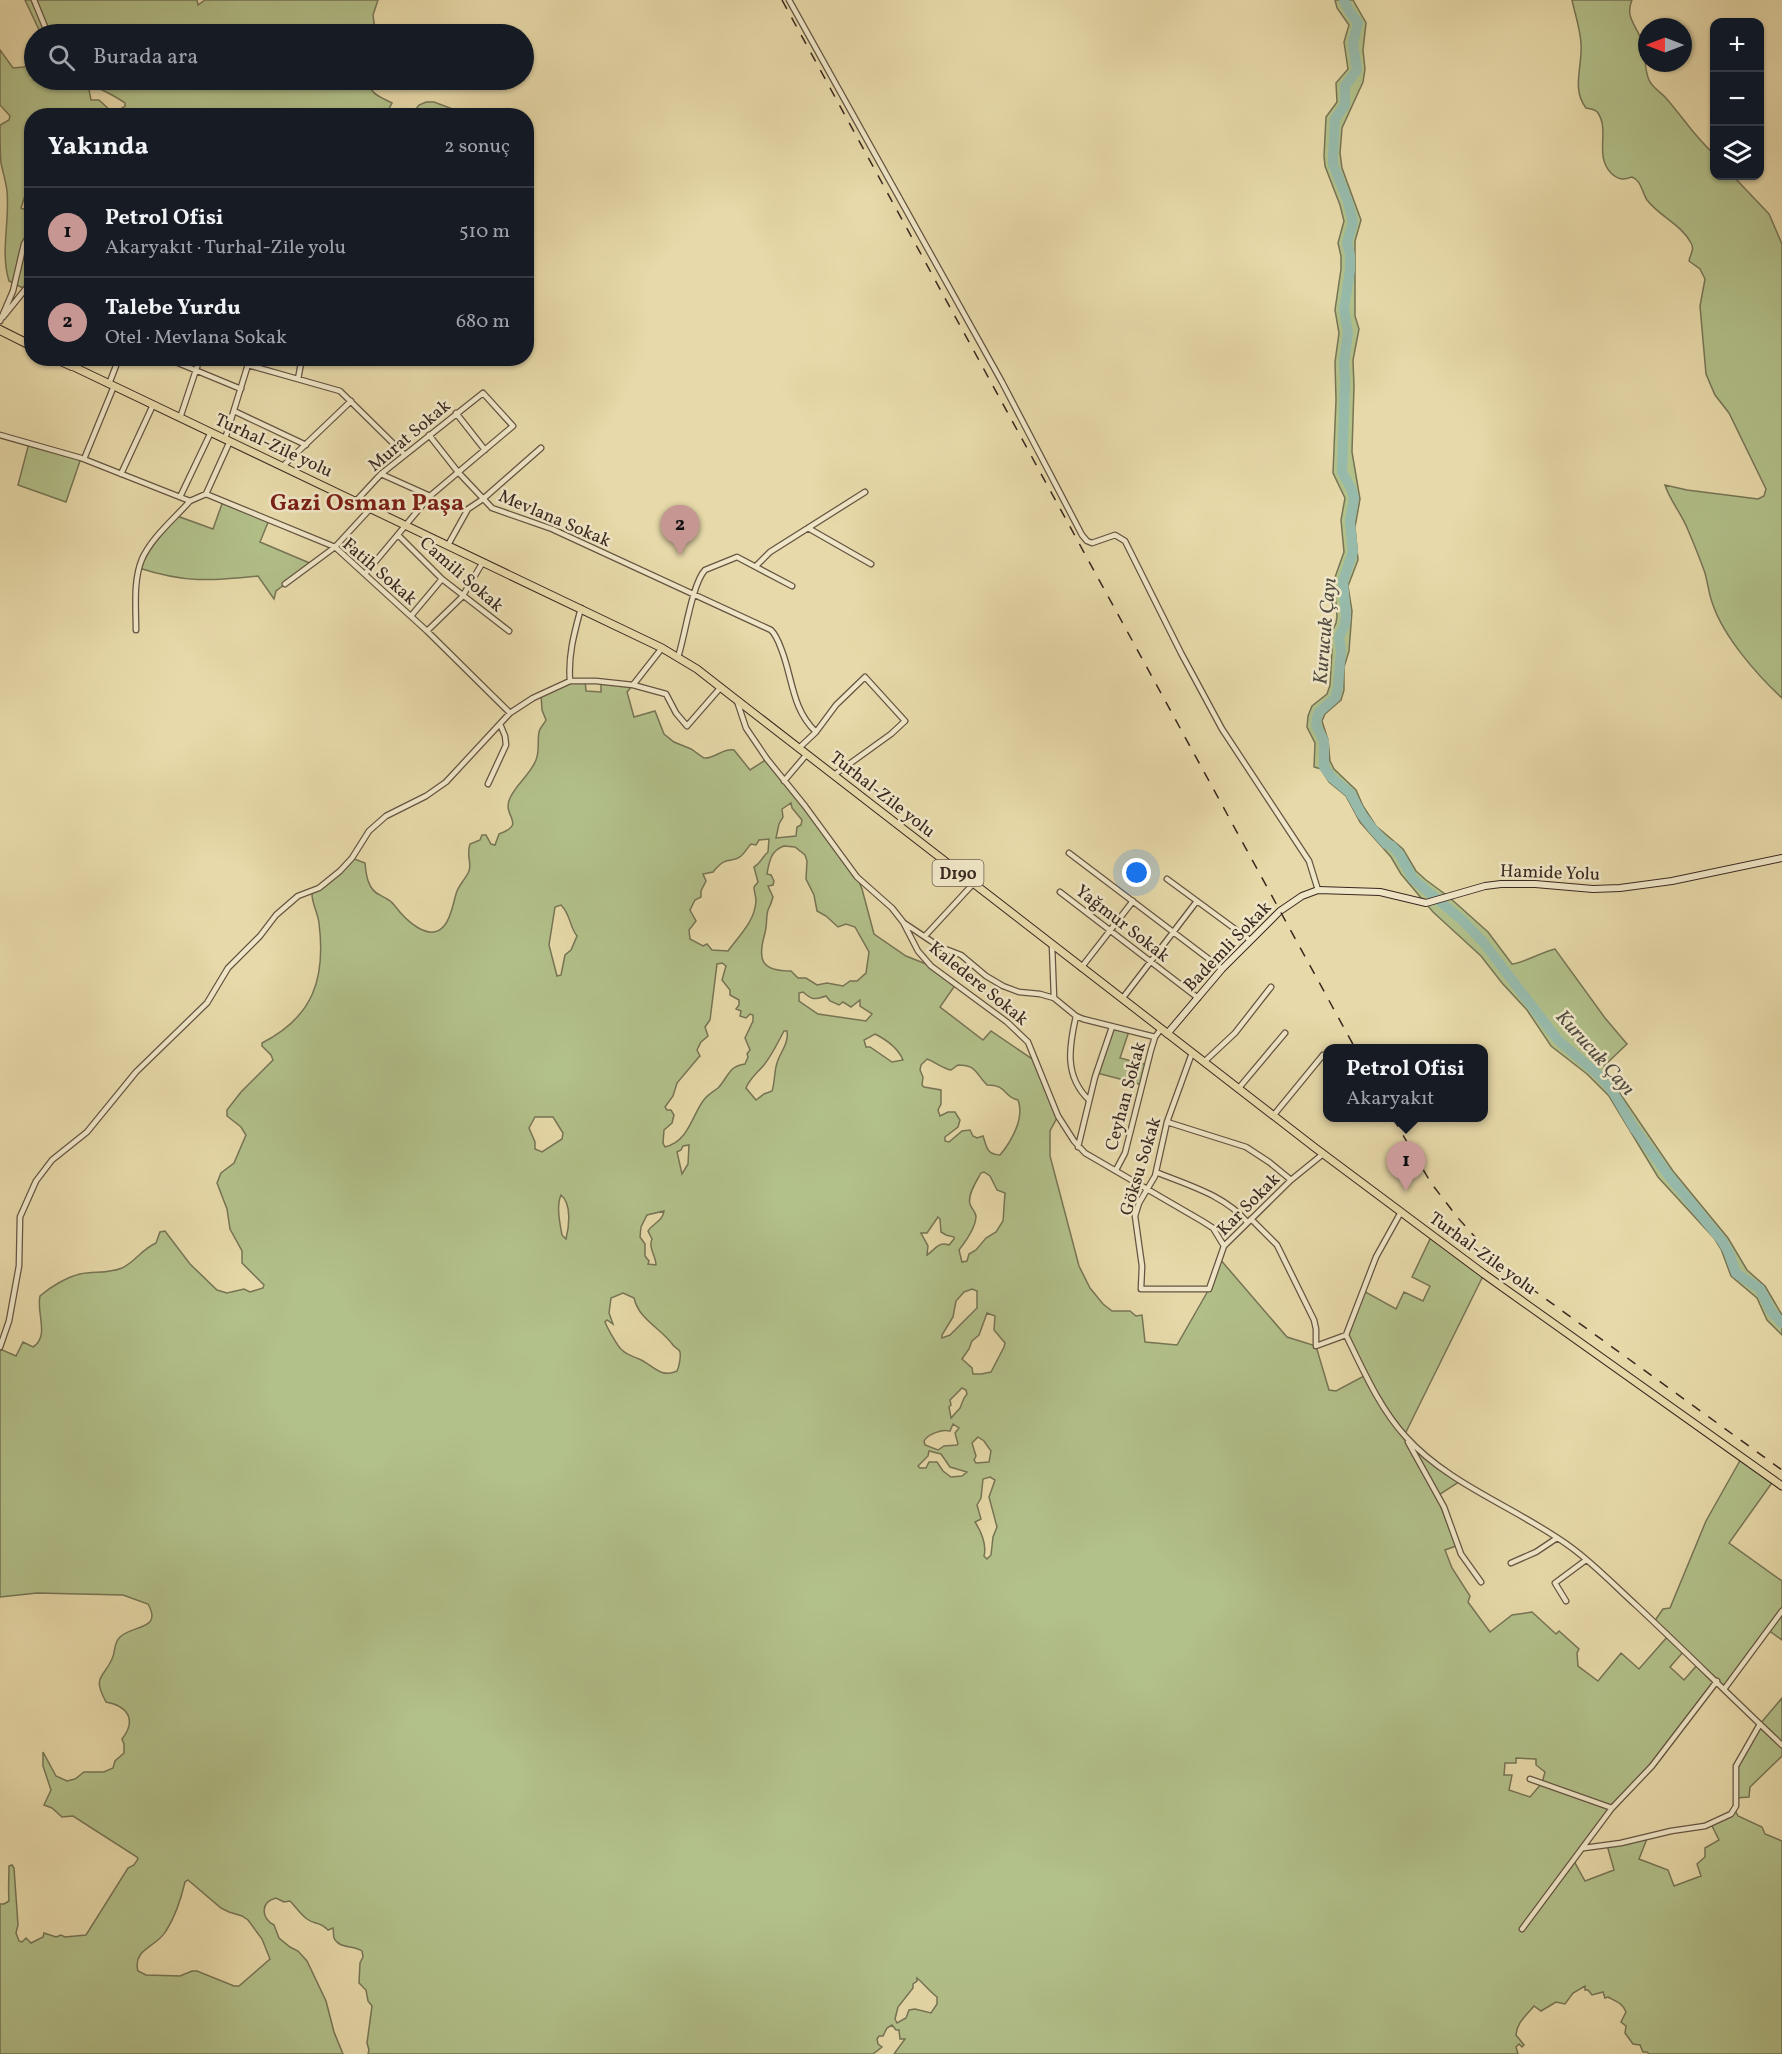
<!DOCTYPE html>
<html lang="tr">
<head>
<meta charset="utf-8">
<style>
	body { margin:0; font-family:Vollkorn,serif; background:#242831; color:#f1f3f6 }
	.controls { position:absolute; right:18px; top:18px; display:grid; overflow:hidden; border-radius:12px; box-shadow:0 2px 4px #0004 }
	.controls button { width:54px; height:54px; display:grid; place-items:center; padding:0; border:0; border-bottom:2px solid #363941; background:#171b24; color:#f1f3f6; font:30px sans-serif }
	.compass { position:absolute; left:1638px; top:18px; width:54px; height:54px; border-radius:50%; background:#171b24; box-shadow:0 2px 4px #0004; rotate:270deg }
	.you { position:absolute; left:1137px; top:873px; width:21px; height:21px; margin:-15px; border:4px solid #fff; border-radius:50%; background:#1a73e8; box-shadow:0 0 0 9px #1a73e833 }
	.badge { display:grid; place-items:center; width:39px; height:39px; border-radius:50%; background:#c59692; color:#111; font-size:20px; font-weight:700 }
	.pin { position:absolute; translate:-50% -50px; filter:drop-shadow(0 2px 3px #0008) }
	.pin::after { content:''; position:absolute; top:32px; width:21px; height:18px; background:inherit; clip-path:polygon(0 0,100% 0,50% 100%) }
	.popup { position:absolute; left:1323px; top:1044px; width:165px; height:78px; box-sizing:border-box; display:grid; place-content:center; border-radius:12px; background:#171b24; filter:drop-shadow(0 2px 4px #0005); font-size:20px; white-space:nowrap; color:#9ea1a6 }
	.popup b { font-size:22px; color:#f1f3f6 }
	.popup::after { content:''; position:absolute; left:50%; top:100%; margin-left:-12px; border:12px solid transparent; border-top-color:#171b24 }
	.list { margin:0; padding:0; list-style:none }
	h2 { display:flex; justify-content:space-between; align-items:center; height:78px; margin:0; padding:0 24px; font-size:26px }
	h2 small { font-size:20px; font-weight:400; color:#9ea1a6 }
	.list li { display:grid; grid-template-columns:39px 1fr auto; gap:18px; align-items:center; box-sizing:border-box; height:90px; padding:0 24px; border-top:2px solid #363941 }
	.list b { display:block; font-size:22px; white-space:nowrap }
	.list p { margin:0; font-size:20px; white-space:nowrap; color:#9ea1a6 }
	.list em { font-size:20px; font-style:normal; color:#9ea1a6 }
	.icon { flex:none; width:33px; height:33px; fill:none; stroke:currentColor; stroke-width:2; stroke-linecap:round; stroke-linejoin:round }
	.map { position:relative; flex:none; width:1782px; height:2054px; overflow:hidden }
	.search { position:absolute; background:#171b24; box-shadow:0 2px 4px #0004; left:24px; top:24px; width:510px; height:66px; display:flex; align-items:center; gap:15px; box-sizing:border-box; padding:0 21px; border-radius:33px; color:#9ea1a6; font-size:22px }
	.panel { position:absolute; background:#171b24; box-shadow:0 2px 4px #0004; left:24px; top:108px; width:510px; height:258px; border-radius:24px }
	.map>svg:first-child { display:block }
</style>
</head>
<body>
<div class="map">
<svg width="1782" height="2054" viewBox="0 0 1782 2054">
	<rect width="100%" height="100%" fill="#e7d9a9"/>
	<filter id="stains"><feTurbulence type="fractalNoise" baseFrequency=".00333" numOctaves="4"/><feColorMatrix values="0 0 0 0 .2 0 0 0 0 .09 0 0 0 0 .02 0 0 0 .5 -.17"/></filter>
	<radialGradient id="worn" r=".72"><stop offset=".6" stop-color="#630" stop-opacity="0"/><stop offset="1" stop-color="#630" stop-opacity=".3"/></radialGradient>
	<path fill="#b2c08a" stroke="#767455" stroke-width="1.5" fill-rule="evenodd" d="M25 0H197L198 5 205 0H378L373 15 375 30 384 34H207L201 31 193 30 194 34H41Z
		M1335 0H1353L1366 23 1363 50 1365 69 1363 82 1342 128 1340 153 1342 168 1361 220 1355 241V316L1359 329 1353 360 1354 386 1352 452 1360 499 1355 527 1358 560 1348 586 1352 611 1349 651 1344 667V690L1341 700 1325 714 1322 721 1328 740 1330 761 1334 769 1356 790 1363 806 1376 826 1403 849 1416 871 1426 880 1449 897 1488 932 1512 964C1521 964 1542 952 1555 949L1605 1018 1627 1044 1604 1066 1606 1073 1673 1171 1728 1238 1747 1270 1765 1286 1782 1315V1335L1767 1320 1757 1298 1731 1276 1721 1249 1714 1238 1658 1177 1609 1096 1587 1074 1551 1046 1527 1010 1502 983 1481 956 1433 912 1401 874 1391 857 1360 822 1346 796 1329 782 1321 769 1314 767 1315 743 1307 727 1308 716 1312 706 1327 694 1330 685 1332 651 1330 636 1336 623 1337 616 1334 580 1344 552 1341 520 1345 498 1333 473 1336 400 1335 362 1339 333 1335 310 1341 269V256L1338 243 1344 221 1340 205 1325 166 1324 156 1326 117 1337 102 1336 83 1348 69 1344 42 1349 25 1337 8Z
		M1572 0H1632C1625 16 1635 24 1641 39 1647 52 1643 67 1649 80 1652 87 1660 92 1665 97 1683 117 1693 135 1714 154V176H1733L1769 214 1782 244V698C1757 675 1724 637 1713 605 1709 595 1708 584 1705 573 1700 559 1694 544 1688 530 1682 514 1670 501 1665 485L1687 490 1758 499 1764 496 1766 489 1729 413 1715 395 1706 374 1700 306 1705 279 1700 269 1689 261C1690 254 1695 250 1691 243 1682 225 1659 216 1647 200 1642 192 1641 180 1632 177 1623 180 1618 180 1611 173 1594 155 1610 131 1598 113 1596 109 1591 109 1586 108 1571 89 1583 65 1581 43 1580 28 1575 14 1572 0Z
		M0 50 13 68 24 67 34 59V80H370C368 94 381 97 392 103L385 116H32L31 177 21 208 31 212V292L9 281C0 252 10 221 7 191 6 182 3 173 1 163 0 152 0 137 0 125L9 120 10 116 0 105ZM88 85C97 86 118 98 125 103V106L116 112 111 111 99 100H91Z
		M426 102H434L466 114 465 115H411L419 105Z
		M29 443 81 458 66 502 18 485Z
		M223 501 269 520 260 542 312 564 276 591 274 599 258 576C210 581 185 583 139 568L148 548 177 516 213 529Z
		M585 680 586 691 601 692V682L633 685 627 692 634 717 655 711 664 734 674 742 691 749 704 758C715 759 722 748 734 750L750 770 767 759 857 877 862 889 874 934 906 956 931 966 956 984 940 1007 983 1040 991 1031 1038 1063 1058 1116 1050 1131V1156L1079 1266 1090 1288 1103 1304 1112 1311H1130L1136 1316 1142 1315 1145 1342 1177 1345 1209 1289 1219 1258 1287 1337 1316 1346 1329 1390 1336 1391 1366 1375 1346 1335 1362 1290 1396 1309 1404 1292 1423 1301 1430 1286 1412 1277 1432 1235 1484 1274 1404 1436 1417 1448 1462 1480 1437 1496 1456 1546 1445 1550 1452 1568 1470 1596 1468 1602 1490 1632 1512 1615 1532 1612 1556 1634 1559 1631 1579 1649 1577 1653 1578 1666 1598 1681 1621 1653 1639 1669 1668 1636 1654 1622 1663 1609 1670 1608 1706 1521 1742 1457 1774 1480 1729 1543 1782 1581V1640L1768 1630 1725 1688 1718 1682 1665 1750 1612 1808 1574 1861 1585 1881 1614 1870 1607 1845 1648 1836 1639 1859 1668 1870 1674 1886 1701 1876 1697 1864 1705 1857V1848L1719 1840 1711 1824 1735 1810 1738 1816 1762 1827 1765 1834 1782 1841V2054H1649L1647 2052H1643L1640 2045 1633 2044 1625 2033 1626 2026 1621 2022 1626 2012C1623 2003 1615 2001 1608 1997L1605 1998 1603 1992 1592 1995 1588 1990H1585V1986L1573 1993 1565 2004 1556 2002 1541 2011 1534 2006C1526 2016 1517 2022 1516 2035L1524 2045 1522 2047 1519 2044 1516 2047 1518 2054H894L905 2039H900L899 2030H896L892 2025 887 2028 883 2036H879L877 2039 878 2044 882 2047 873 2054H368L369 2050 367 2043 372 2006 368 2001 366 1990 359 1983 360 1963 363 1957 362 1951C353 1945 339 1949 334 1938 333 1935 334 1931 333 1928L328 1930C319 1921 315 1925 307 1919 300 1914 296 1907 290 1901L284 1902 276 1898C260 1902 261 1918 274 1925L279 1938 290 1947 298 1951 307 1961 326 2001 334 2032 343 2054H0V1904H4L9 1901C8 1889 9 1877 9 1866L12 1865 14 1868 18 1925 16 1933 19 1941 22 1942 26 1938 31 1943 43 1937 44 1933 56 1937 61 1935 65 1937 86 1935 128 1868 134 1865 138 1859 137 1857 73 1816 62 1817 52 1808 44 1805 51 1790 43 1766V1752L56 1776 67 1781 75 1779 84 1772H104L113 1768 115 1761 124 1753V1744L122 1739C137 1720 128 1706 106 1702 92 1676 103 1679 112 1659 116 1651 113 1644 120 1637 132 1625 163 1630 148 1604L123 1595 37 1593 0 1597V1349L16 1356 23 1342 33 1347C50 1336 36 1313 40 1296 50 1287 67 1277 80 1274 94 1271 108 1274 122 1268 135 1262 142 1249 156 1243L160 1232 165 1231 190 1264 217 1290 227 1293 244 1289 250 1292 263 1288 264 1285 242 1263V1251L230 1229 227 1209 217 1183 221 1173 234 1163 246 1135 241 1127 227 1116V1110L241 1092 273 1060 271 1055 262 1046V1043C313 1017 326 979 319 923 318 913 311 902 312 892L352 858 365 863C366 875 368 890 380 895 386 899 390 899 395 906 404 918 429 944 444 926 452 917 453 902 457 891 460 884 466 878 469 871 472 863 466 856 470 844L480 840 482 835H486L491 844 495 845 499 834C528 823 501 817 510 798 517 783 530 775 536 760 540 750 537 741 539 732 540 728 544 724 546 720L542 710 541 694 558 685ZM791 803 792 808 802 820 801 825 797 827 796 836 776 838 779 824 783 817 782 809ZM769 839 768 852C762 857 761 863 754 867L758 882 754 887C754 892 756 896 756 901 755 921 739 936 728 951L712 950 707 944 703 946 690 939 689 930 696 921 690 910 695 900 701 897V891L706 881 703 874 713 872C727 854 732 864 741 856 745 853 747 848 751 844L756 845 759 840ZM784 846 795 847 805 855 807 861 806 879 814 895 817 911 826 916 838 927 846 924 855 927 869 952 866 973 857 981H850L843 986 827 983 817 985 806 978H798L791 971C761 971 757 960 765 933 767 926 766 917 768 910 770 906 772 901 773 897L768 886 773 885 774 881 771 875 767 874C769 862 771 850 784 846ZM561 905C571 915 569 926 577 936L571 950 565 955 561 975 557 976 549 945 555 907ZM717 964 722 963 726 966 722 980 730 990V995L739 1000V1005L736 1009 741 1011 740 1016 746 1018 750 1014 753 1015V1021L745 1038 750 1050 747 1054 748 1057 745 1064C728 1066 728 1078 718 1088 713 1092 707 1095 703 1101 692 1116 688 1142 665 1147L663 1143 664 1130 672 1123 674 1115 671 1110H667L665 1107 673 1096 677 1083 698 1058 700 1056 697 1050 701 1042 708 1036 705 1027 710 1020ZM803 992C812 1000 814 1000 826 996L830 1001 839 1005 843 1002 851 1007 860 1000V1006L872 1014 866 1021 818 1014 799 1001V993ZM784 1031H787C789 1044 780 1052 777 1063 774 1072 775 1082 772 1091L764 1094 756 1100 746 1088C750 1078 757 1073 764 1065 772 1055 778 1042 784 1031ZM875 1034C887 1040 898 1048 903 1060L892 1062 870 1047H866L864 1040ZM927 1059C935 1062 944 1069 951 1070L958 1065C977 1065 975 1073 987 1085 1008 1085 1003 1097 1018 1100 1025 1118 1011 1142 1000 1155 986 1154 987 1147 983 1136L977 1138 973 1136 970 1130 962 1131 949 1142 945 1141V1137L958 1127 960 1120 955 1112H948L940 1116 938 1110 941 1104V1090L924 1087 922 1085 923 1077 920 1070 921 1065ZM535 1117H553L563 1133 562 1139 542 1152 535 1149V1142L529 1128ZM689 1145 688 1164 682 1174 677 1152 681 1150 683 1146ZM984 1172 990 1176 997 1190 1005 1193 1003 1221 996 1232 986 1238 976 1250 969 1254 967 1261 962 1262 959 1250C966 1241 976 1227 976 1216 975 1211 971 1208 970 1204 967 1195 977 1180 981 1173ZM561 1195C572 1204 569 1227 566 1239L562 1235C560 1224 556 1206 561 1195ZM664 1211C663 1221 652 1224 648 1231L652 1239C648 1248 656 1256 656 1265L648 1264 649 1261 645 1256V1244L640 1237 641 1227 647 1215ZM938 1217 940 1219 941 1232 946 1235 954 1237V1239L949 1245C938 1241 935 1250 927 1255L928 1246 921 1233H927ZM972 1289 977 1291V1308L950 1335 942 1338V1335L953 1317 956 1301 964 1292ZM623 1293 634 1298C639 1320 661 1328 673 1345 675 1348 679 1349 680 1352 681 1357 679 1367 677 1371 660 1379 652 1364 639 1359 632 1356 627 1355 622 1350 617 1346 607 1327 605 1322L607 1320 613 1324 609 1313 611 1298ZM987 1313 995 1316 994 1330 1005 1343 1004 1347 991 1372 981 1374H973L972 1368 962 1359 969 1349 972 1341 979 1335ZM962 1388 966 1390 967 1394 964 1398 960 1408 951 1418 949 1407 951 1405 950 1400ZM953 1424 959 1428 955 1433 958 1444 957 1445 944 1446 938 1450 925 1445 924 1441C928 1434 942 1429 950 1431ZM978 1437 984 1441 991 1451 989 1462 976 1463 974 1460 976 1456 972 1443ZM929 1451 941 1454 950 1467 967 1472 962 1476 951 1477 943 1471 937 1462H929L926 1468H920L918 1466 928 1456ZM990 1477 995 1480 989 1497 997 1527 993 1537 991 1555 987 1559 984 1556C987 1545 981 1531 975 1522L981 1519 977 1505 981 1498 983 1479ZM1684 1651 1698 1664 1684 1680 1670 1667ZM1516 1758 1536 1759V1765L1545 1772 1542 1783 1530 1797 1509 1790 1512 1775H1504L1505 1763H1516ZM188 1880 221 1908 229 1912 242 1916 248 1920 262 1939 270 1959 239 1986H234L197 1971H192L180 1976 146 1975 138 1971C132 1949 157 1947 166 1931 175 1917 181 1899 185 1882ZM917 1978C924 1984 929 1991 937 1997V2004L931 2013 915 2009 909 2010 906 2018 897 2023 895 2019 898 2007 913 1988V1984L917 1981Z
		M1112 1027 1129 1031 1120 1058 1148 1065 1143 1085 1097 1073Z
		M1782 1698V1756L1750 1787 1749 1797 1736 1798 1735 1770 1760 1724Z"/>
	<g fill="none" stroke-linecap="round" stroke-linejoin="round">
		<path stroke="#97baab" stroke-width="10" d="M1344 0 1349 11 1358 23 1353 43 1357 70 1345 86V105L1335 119 1333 156V164L1348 202 1353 222 1347 243 1350 255V270L1344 309 1348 333 1344 362 1345 382 1342 472 1351 488 1354 498 1350 521 1353 552 1343 581 1346 616 1345 625 1339 637 1341 651 1338 686 1335 698 1319 712 1317 717 1316 725 1324 741V767L1332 778 1350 793 1362 815 1372 828 1386 844 1392 846 1400 855 1413 879 1462 920 1483 942 1558 1040 1601 1077 1613 1092 1634 1128 1669 1176 1722 1241 1729 1253 1736 1273 1760 1289 1771 1311 1782 1323"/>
		<g stroke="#655442" stroke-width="7">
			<path id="street" d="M34 0 48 34
				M789 0 1002 382 1082 535 1087 541 1092 543 1115 535 1125 541 1181 653 1222 729 1309 861 1318 890
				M3 317 32 281
				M0 321 13 291 24 244 32 231
				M166 358 241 389
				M248 365 340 391 405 455
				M298 379 302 358
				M109 384 119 358
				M234 411 306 445
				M456 413 485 450
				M180 418 200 358
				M0 435 81 458 190 501 206 494 335 547 427 631 510 713
				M429 435 458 472 492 508 552 529 771 630C777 636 779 643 782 651 793 680 792 709 816 732
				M225 439 250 358
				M84 459 114 386
				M283 466 351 401
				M121 474 153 405
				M206 494 230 441
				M180 497 211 432
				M356 501 381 474 483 393 513 426 430 496 381 474
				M808 528 871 564
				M398 535 442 579 509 631
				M448 545 468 509 483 499 541 448
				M756 566 770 552 865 492
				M365 574 430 496
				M285 584 335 547 371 508
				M411 616 442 579
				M136 630C136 607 133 581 142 559 152 537 174 519 190 501
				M427 631 462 597 483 562
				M678 657C685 636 692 584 705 570L737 557 792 586
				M570 681C568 655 574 634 581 608
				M633 685 666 694 676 713 687 726 721 687
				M737 701 746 728 767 759 805 806 857 877 892 908 903 922 918 951 931 966 1007 1022 1028 1042 1058 1116 1074 1141 1085 1153 1202 1221 1213 1228 1224 1246
				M799 748 816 732 836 705 865 677 905 721 891 734 834 775
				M784 781 807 754
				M488 784 506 745 505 736 500 724
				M1069 853 1222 969
				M1167 879 1250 940
				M1060 892 1198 998
				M904 923 940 947 961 955 986 976 1003 986 1019 992 1040 994 1054 998
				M925 936 973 884
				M1052 945 1054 998 1076 1016 1083 1019 1155 1037
				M1081 968 1133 901
				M1122 999 1197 901
				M1076 1016C1069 1047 1064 1076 1089 1100
				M1192 1053 1167 1122 1155 1176 1139 1203 1135 1216 1142 1266 1141 1289H1209L1224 1246 1291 1180 1323 1154
				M1204 1062 1235 1033 1271 987
				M1238 1089 1285 1033
				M1273 1116 1323 1055
				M1167 1122 1246 1147 1269 1162 1291 1180
				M1078 1147 1095 1077 1112 1027
				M1116 1170 1125 1153 1151 1050 1155 1037 1161 1029
				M1156 1172C1187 1185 1225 1195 1247 1222
				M1401 1212 1376 1257 1346 1335C1363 1370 1380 1409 1406 1437 1450 1486 1520 1509 1572 1548 1595 1565 1616 1587 1637 1606 1686 1652 1733 1699 1782 1745
				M1251 1219 1277 1245 1314 1320 1316 1329V1346L1346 1335
				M0 1347 9 1321 19 1266 20 1217 36 1181 52 1160 87 1132 136 1072 207 1003 228 968 260 936 276 915 298 896 319 888 340 871 352 858 369 831 386 816 426 796 446 782 510 713 533 698 570 681H596L633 685 662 648
				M1408 1442 1444 1507 1461 1554 1481 1582
				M1511 1563 1536 1552 1557 1538
				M1566 1601 1555 1583 1586 1560
				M1725 1688 1782 1611
				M1530 1779 1612 1808
				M1584 1848 1621 1843 1671 1831 1705 1826 1731 1814 1736 1806V1766L1760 1724
				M1522 1929 1612 1808 1652 1766 1717 1681"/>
		</g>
		<g stroke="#3a2720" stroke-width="8">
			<path id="secondary" d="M1167 1034 1222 969 1280 911 1302 896 1318 890 1380 892 1426 903 1485 886 1501 884H1535L1593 889 1620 888 1672 881 1782 858"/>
		</g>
		<g stroke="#3a2720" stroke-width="9">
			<path id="primary" d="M72 366 662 648 697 669 729 694 1314 1147 1484 1274 1782 1486"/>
		</g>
		<g stroke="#3a2720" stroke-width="10">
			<path id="highway" d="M0 330 32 346
				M54 358 72 366"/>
		</g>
		<use href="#street" stroke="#efe6c7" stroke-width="4.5"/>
		<use href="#secondary" stroke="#efe6c7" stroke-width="6"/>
		<use href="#primary" stroke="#e7d9a9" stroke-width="7"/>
		<use href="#highway" stroke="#e7d9a9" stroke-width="8"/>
		<path stroke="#3a2720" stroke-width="1.5" stroke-dasharray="10 10" stroke-linecap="butt" d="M782 0 1355 1048
			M1393 1118 1431 1183 1458 1218 1490 1254 1532 1289 1782 1470"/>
	</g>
	<g text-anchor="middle" stroke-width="5" stroke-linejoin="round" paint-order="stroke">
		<rect fill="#efe6c7" stroke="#706052" stroke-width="1.5" x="932.5" y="860" width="51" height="26" rx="4.5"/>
		<g font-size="16" font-weight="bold" fill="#3a2720">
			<text x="958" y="879">D190</text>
		</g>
		<g font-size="18" fill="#3a2720" stroke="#efe6c7">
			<text transform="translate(409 435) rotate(-40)" y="6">Murat Sokak</text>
			<text transform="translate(274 445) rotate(25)" y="6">Turhal-Zile yolu</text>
			<text transform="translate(555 518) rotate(23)" y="6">Mevlana Sokak</text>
			<text transform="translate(380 571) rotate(41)" y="6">Fatih Sokak</text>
			<text transform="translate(462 574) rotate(41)" y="6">Camili Sokak</text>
			<text transform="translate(883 794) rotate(38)" y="6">Turhal-Zile yolu</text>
			<text transform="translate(1550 872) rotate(2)" y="6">Hamide Yolu</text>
			<text transform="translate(1123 923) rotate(38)" y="6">Yağmur Sokak</text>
			<text transform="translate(1227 946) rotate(-46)" y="6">Bademli Sokak</text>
			<text transform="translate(979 983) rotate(39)" y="6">Kaledere Sokak</text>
			<text transform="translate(1125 1096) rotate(-75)" y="6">Ceyhan Sokak</text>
			<text transform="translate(1140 1166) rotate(-73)" y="6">Göksu Sokak</text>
			<text transform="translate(1248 1204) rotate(-45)" y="6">Kar Sokak</text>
			<text transform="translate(1483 1253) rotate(36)" y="6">Turhal-Zile yolu</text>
		</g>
		<g font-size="20" font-style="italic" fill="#514c43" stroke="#efe6c7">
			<text transform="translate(1324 631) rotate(-85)" y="7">Kurucuk Çayı</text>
			<text transform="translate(1596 1052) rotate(48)" y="7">Kurucuk Çayı</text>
		</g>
		<g font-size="24" font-weight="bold" fill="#7a1f14" stroke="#efe6c7">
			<text x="367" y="510">Gazi Osman Paşa</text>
		</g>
	</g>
	<rect width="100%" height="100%" filter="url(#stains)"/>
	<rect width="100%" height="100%" fill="url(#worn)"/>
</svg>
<div class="controls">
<button>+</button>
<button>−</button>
<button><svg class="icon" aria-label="layers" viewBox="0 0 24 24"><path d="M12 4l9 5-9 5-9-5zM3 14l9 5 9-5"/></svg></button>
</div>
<svg class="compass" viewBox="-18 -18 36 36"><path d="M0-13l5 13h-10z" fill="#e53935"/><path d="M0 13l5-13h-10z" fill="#9ea1a6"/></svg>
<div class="you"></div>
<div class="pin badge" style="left:1406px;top:1191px">1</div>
<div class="popup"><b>Petrol Ofisi</b>Akaryakıt</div>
<div class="pin badge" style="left:680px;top:555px">2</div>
<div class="search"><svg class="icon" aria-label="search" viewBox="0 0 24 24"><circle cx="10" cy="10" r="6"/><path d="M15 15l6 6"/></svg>Burada ara</div>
<section class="panel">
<h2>Yakında<small>2 sonuç</small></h2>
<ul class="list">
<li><span class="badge">1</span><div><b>Petrol Ofisi</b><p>Akaryakıt · Turhal-Zile yolu</p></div><em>510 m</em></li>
<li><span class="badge">2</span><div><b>Talebe Yurdu</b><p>Otel · Mevlana Sokak</p></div><em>680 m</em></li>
</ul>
</section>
</div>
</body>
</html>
